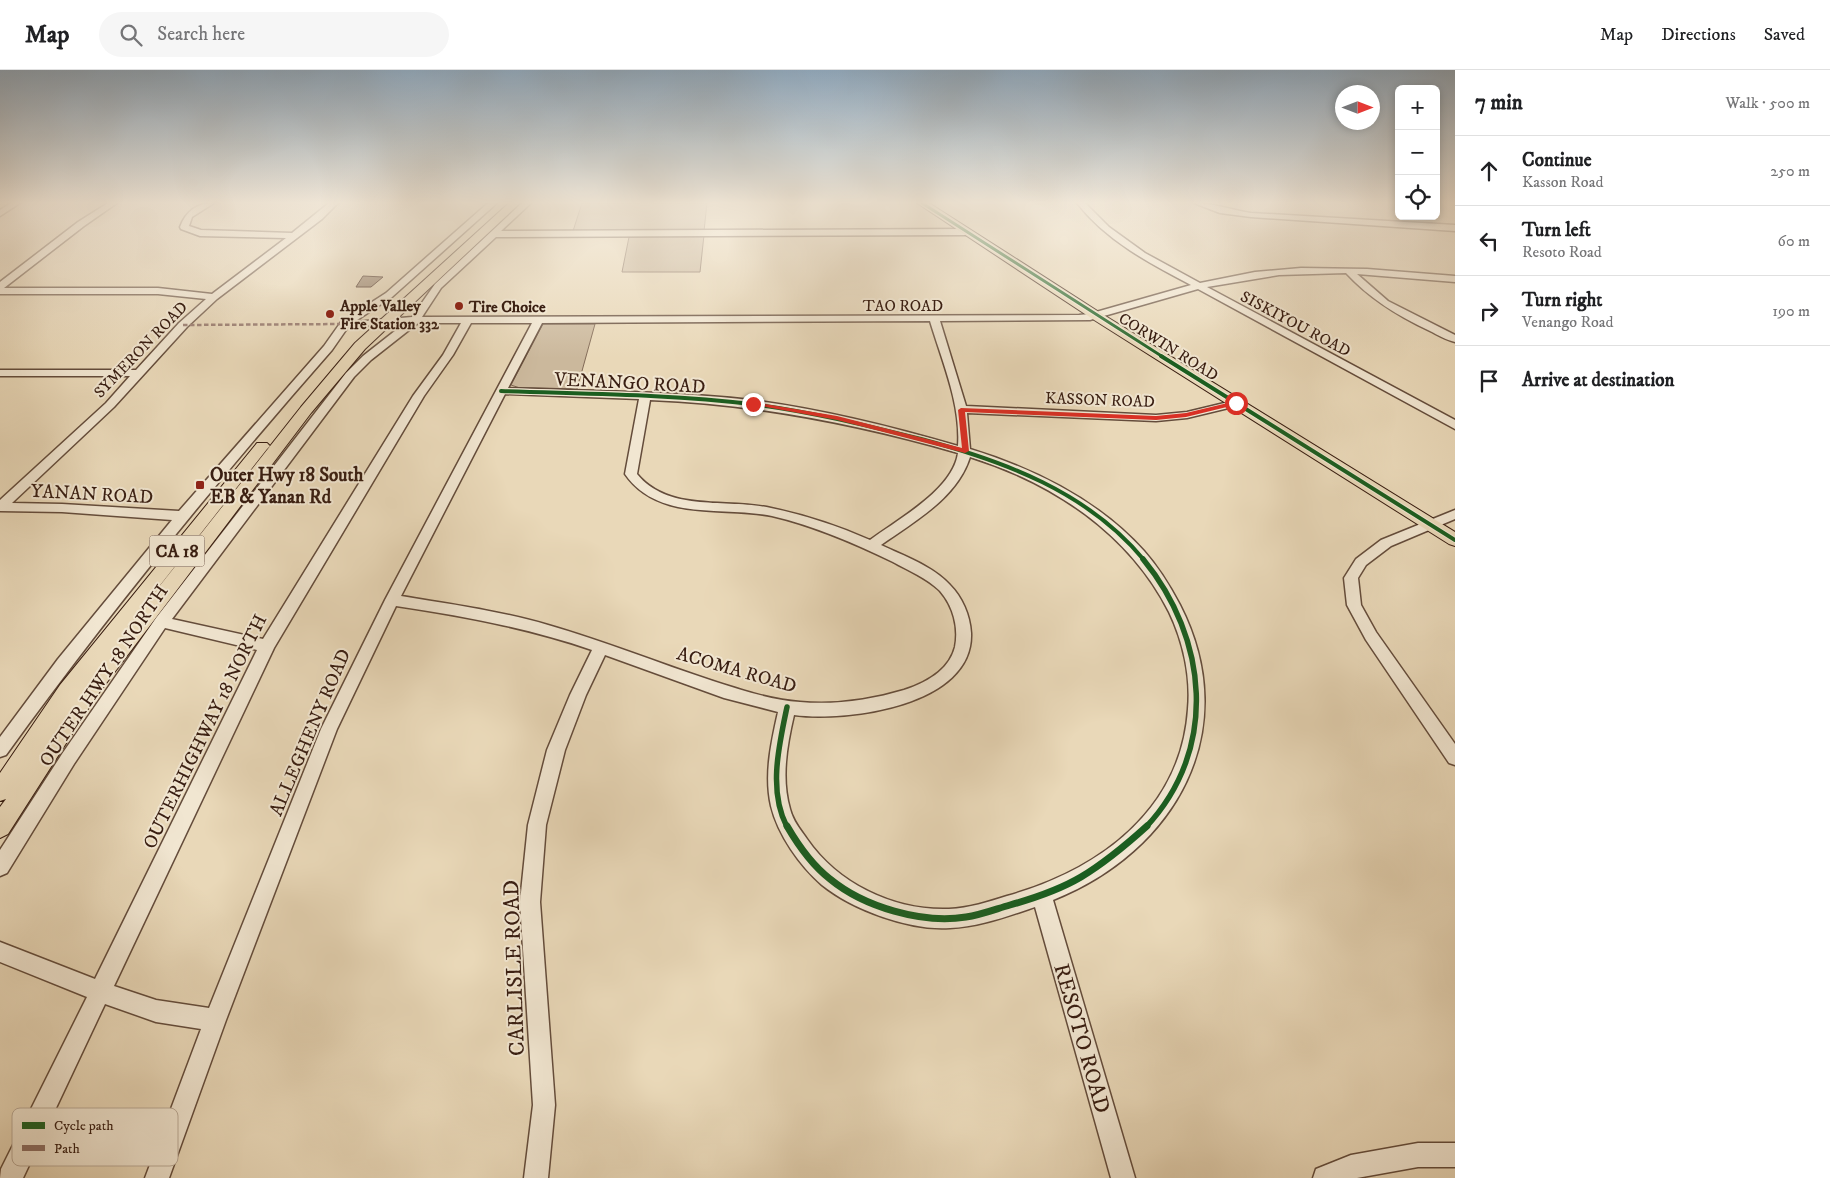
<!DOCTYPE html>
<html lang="en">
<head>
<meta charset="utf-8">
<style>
	body { margin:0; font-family:"IM FELL DW Pica",serif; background:#f6f6f6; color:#202124 }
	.controls { position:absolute; right:15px; top:15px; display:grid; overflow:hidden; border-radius:8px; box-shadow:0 2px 8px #0003 }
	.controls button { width:45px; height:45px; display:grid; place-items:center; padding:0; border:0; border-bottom:1px solid #e0e0e0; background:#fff; color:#202124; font:25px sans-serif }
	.compass { position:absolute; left:1335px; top:15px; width:45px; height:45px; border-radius:50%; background:#fff; box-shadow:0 2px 8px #0003; rotate:90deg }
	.stop { position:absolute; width:15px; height:15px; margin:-11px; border:4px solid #d93025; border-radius:50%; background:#fff }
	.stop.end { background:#d93025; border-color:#fff; box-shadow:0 1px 5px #0008 }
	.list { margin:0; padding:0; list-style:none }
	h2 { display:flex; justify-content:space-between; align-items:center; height:65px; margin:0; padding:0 20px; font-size:21px }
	h2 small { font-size:16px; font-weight:400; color:#757577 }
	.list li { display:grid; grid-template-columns:32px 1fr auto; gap:15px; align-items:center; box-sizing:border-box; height:70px; padding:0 20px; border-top:1px solid #e0e0e0 }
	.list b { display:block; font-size:19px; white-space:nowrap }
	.list p { margin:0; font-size:16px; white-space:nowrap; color:#757577 }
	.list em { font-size:16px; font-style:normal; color:#757577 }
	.icon { flex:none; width:28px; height:28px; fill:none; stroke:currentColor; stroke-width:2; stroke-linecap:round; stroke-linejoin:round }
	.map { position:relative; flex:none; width:1455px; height:1108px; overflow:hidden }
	header { display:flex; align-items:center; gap:30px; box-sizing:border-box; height:70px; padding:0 25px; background:#fff; border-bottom:1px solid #e0e0e0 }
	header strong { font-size:24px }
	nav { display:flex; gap:28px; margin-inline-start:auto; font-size:18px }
	.search { width:350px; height:45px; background:#f6f6f6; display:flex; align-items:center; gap:12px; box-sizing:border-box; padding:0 18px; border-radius:28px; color:#757577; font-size:19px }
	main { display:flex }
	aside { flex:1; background:#fff }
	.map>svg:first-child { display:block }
</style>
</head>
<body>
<header>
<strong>Map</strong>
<div class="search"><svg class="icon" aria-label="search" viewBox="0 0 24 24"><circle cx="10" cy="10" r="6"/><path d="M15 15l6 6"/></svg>Search here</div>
<nav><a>Map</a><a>Directions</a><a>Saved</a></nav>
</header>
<main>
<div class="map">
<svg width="1455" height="1108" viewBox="0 0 1455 1108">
	<rect width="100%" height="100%" fill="#e9d8b8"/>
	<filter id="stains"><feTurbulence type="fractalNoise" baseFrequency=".004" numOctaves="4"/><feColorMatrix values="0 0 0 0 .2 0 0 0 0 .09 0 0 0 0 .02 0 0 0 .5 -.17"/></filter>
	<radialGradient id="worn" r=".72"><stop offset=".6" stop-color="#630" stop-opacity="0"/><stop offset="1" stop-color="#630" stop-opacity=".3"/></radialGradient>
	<path fill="#cbb89c" stroke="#826a56" d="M582 133H707L704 161H573Z
		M704 165 700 202H622L629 167Z
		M543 254H595L577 319 520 318 511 315Z"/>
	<path fill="#947e68" stroke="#381d11" d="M363 206 383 207 371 217H356Z"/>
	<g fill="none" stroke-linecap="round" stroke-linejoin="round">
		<g stroke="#644c3b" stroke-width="3">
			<path id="minor" d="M11 133H20L0 146V140Z
				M108 133H117L84 156 4 218H158L212 224 286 168 200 166 181 159 180 157C186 141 197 133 214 133L192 147 189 156 201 160 292 163 329 133H338L322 149 217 229 187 257 114 337 12 433 62 434 179 441 324 276 341 252 386 223 488 133H497L392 227 354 252 412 247 435 214 522 133H531L501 161 967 159 971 162 967 165 496 167 441 218 422 247 1079 245 1089 244 1191 215C1149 193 1107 171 1077 133H1085L1109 157 1145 183 1200 213 1255 202 1301 198 1367 199 1455 206V212L1357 204 1388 231 1455 265V272C1446 270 1438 265 1430 261 1398 246 1370 229 1346 203L1279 205 1207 217 1455 350V359L1198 219 1090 250 940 251 966 336 1156 345 1187 342 1237 330 1243 333 1241 335 1187 348 1156 351 967 343 970 379C1035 399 1098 430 1144 481 1159 498 1170 516 1180 535 1244 660 1176 781 1053 830L1135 1108H1111L1035 837C1008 846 979 857 950 858 911 861 853 840 822 815 800 796 778 765 771 736 764 705 771 673 778 642L724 628 605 585 586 625 565 680 546 755 540 832 555 1035 548 1108H524L533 1035 520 832 528 755 547 680 570 625 592 580C528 558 463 546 396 536L337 659 226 950 169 1108H145L201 959 156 952 105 934 23 1108H0L1 1099 87 927 0 892V872L95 909 257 580 165 558 74 694 7 803 0 806V780L62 684 156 548 346 303 363 286 405 253 348 257 332 280C217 411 108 544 6 685L0 687V667L58 589 172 450 62 442 0 441V430L106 333 130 306H0V300H136L179 253 206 229 158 224H0V212L78 152ZM930 251C942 291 961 334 958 376 890 356 821 339 751 330 670 321 589 321 508 318L542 253ZM418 253H461L443 285 413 326 263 569 172 549 354 307 371 290ZM471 253H532L385 530 321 659 209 938 156 930 114 916 274 578 424 326 453 285ZM505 324 639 329 625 404C658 452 723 436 772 446 815 456 854 473 893 492 909 501 927 508 940 521 953 536 959 557 955 577 949 601 925 613 904 620 871 630 834 635 800 632 771 630 741 620 713 611 658 593 604 571 548 555 500 541 450 534 401 526ZM650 330C756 334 857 354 958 383 953 420 898 449 870 470 838 456 805 445 771 438 727 428 669 443 637 404ZM970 387C1053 413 1129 463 1169 542 1183 571 1191 606 1188 639 1181 741 1099 800 1007 826 988 832 969 838 949 839 894 841 838 814 807 769 800 759 793 751 790 739 781 708 787 675 794 645 846 652 974 636 971 563 970 545 962 527 950 515 933 496 904 486 881 475 915 451 957 428 970 387Z
				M1194 133C1213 133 1232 140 1251 143L1455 155V161L1251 147 1220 143Z
				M1455 440V449L1391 476 1366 495 1358 508 1361 535 1376 562 1455 674V695L1449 693 1366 570 1347 535 1344 508 1356 489 1381 470Z
				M1418 1073H1455V1097H1418L1357 1108H1313L1316 1099 1351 1085Z"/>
		</g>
		<g stroke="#381d11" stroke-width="2">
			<path id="major" d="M509 133H520L365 279 311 343 95 628 8 764 0 768V737L6 729 0 731V703L60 615 257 373H267L270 376 267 379 117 570 301 337 355 273Z
				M917 133H929L1099 242 1455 462V476L1449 474 1091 248Z"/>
		</g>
		<use href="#minor" fill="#f1e6d1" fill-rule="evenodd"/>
		<use href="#major" fill="#e9d8b8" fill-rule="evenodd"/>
		<path stroke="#8d6e63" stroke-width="2.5" stroke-dasharray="4.5 2.5" stroke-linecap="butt" d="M183 255 345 254"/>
		<g stroke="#f1e6d1" stroke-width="5">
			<path id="cycleway-far3" d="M922 133 1163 287"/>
		</g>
		<g stroke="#f1e6d1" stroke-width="6">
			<path id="cycleway-far2" d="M1161 286 1455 470
				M501 321C584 324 668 324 751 334 808 341 865 355 921 369 1004 391 1088 422 1144 490"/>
		</g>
		<g stroke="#f1e6d1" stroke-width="9">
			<path id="cycleway-far1" d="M1143 489C1208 568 1219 679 1146 757
				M787 637C779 675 768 721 787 757"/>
		</g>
		<g stroke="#f1e6d1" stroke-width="10">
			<path id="cycleway" d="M787 756C798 775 812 795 830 809 864 837 922 854 966 847 981 845 996 839 1010 835 1035 828 1059 820 1081 807 1106 792 1126 775 1147 756"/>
		</g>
		<use href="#cycleway-far3" stroke="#1b5e20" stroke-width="3"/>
		<use href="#cycleway-far2" stroke="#1b5e20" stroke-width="4"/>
		<use href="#cycleway-far1" stroke="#1b5e20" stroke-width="5.5"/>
		<use href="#cycleway" stroke="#1b5e20" stroke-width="7"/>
	</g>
	<linearGradient id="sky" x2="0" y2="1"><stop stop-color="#90a9be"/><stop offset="0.46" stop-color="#f5eddf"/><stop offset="1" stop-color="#f5eddf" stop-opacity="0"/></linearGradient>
	<rect width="1455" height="288" fill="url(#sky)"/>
	<path fill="#d93025" d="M1236 331 1239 334 1186 347 1156 350 965 342 969 381 965 383 837 350 750 334 753 332 837 346 962 378 958 340 961 338 1156 346 1186 343Z"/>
	<g fill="#8f2418" stroke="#f1e6d1" stroke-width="2">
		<circle cx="459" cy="236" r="5"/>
		<circle cx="330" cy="244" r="5"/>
		<rect x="195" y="410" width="10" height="10" rx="2.5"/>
	</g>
	<g text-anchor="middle" stroke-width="4" stroke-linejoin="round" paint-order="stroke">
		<g font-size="16" font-weight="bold" fill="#381d11" stroke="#f1e6d1" text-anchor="start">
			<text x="340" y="241">Apple Valley<tspan x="340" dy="18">Fire Station 332</tspan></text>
			<text x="469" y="242">Tire Choice</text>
		</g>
		<g font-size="16" fill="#381d11" stroke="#f1e6d1">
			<text x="903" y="241">TAO ROAD</text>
			<text transform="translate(1296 253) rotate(28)" y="6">SISKIYOU ROAD</text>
			<text transform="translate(1169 276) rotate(32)" y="6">CORWIN ROAD</text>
			<text transform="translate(140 279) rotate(-46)" y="6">SYMERON ROAD</text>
			<text transform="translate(1100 329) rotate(2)" y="6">KASSON ROAD</text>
		</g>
		<rect fill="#f1e6d1" stroke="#70594b" stroke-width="1" x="149.5" y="465.5" width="55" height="31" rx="4"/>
		<g font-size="18" font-weight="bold" fill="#381d11">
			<text x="177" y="487">CA 18</text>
		</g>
		<g font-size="19" fill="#381d11" stroke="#f1e6d1">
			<text transform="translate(630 312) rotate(3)" y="7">VENANGO ROAD</text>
			<text transform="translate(92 423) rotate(3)" y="7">YANAN ROAD</text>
			<text transform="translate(737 599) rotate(16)" y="7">ACOMA ROAD</text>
			<text transform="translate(103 605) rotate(-56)" y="7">OUTER HWY 18 NORTH</text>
			<text transform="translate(204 661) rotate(-64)" y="7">OUTERHIGHWAY 18 NORTH</text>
			<text transform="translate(309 662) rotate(-67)" y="7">ALLEGHENY ROAD</text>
		</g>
		<g font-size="19" font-weight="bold" fill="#381d11" stroke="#f1e6d1" text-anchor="start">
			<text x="210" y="411">Outer Hwy 18 South<tspan x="210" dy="22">EB &amp; Yanan Rd</tspan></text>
		</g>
		<g font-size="22" fill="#381d11" stroke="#f1e6d1">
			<text transform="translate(513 898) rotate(-92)" y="8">CARLISLE ROAD</text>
			<text transform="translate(1083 968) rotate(74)" y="8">RESOTO ROAD</text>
		</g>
	</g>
	<rect x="12" y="1038" width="166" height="58" rx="8" fill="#f1e6d1" stroke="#baaa97" stroke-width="1"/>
	<rect x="22" y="1052" width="23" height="7" fill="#1b5e20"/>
	<rect x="22" y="1075" width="23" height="6" fill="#8d6e63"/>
	<g font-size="14" fill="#381d11">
		<text x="54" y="1060">Cycle path</text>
		<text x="54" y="1083">Path</text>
	</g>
	<rect width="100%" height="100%" filter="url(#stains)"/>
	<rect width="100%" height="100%" fill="url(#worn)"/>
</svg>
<div class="controls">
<button>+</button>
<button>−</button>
<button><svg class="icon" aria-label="locate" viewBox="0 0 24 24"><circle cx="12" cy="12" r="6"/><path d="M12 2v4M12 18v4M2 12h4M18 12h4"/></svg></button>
</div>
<svg class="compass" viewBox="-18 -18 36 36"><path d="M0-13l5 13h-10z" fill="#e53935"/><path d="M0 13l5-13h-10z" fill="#757577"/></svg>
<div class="stop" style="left:1236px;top:333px"></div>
<div class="stop end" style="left:753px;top:334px"></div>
</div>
<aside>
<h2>7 min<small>Walk · 500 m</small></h2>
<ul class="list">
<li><svg class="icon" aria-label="ahead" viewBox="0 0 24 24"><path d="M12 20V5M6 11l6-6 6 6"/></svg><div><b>Continue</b><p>Kasson Road</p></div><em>250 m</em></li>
<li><svg class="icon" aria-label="left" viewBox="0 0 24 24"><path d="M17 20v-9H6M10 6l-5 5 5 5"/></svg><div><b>Turn left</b><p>Resoto Road</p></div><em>60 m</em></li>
<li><svg class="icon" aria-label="right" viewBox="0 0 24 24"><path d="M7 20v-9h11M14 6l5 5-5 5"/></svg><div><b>Turn right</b><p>Venango Road</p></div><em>190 m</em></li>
<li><svg class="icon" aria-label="arrive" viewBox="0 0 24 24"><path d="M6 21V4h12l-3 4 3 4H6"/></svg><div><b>Arrive at destination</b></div></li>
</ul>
</aside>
</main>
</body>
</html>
